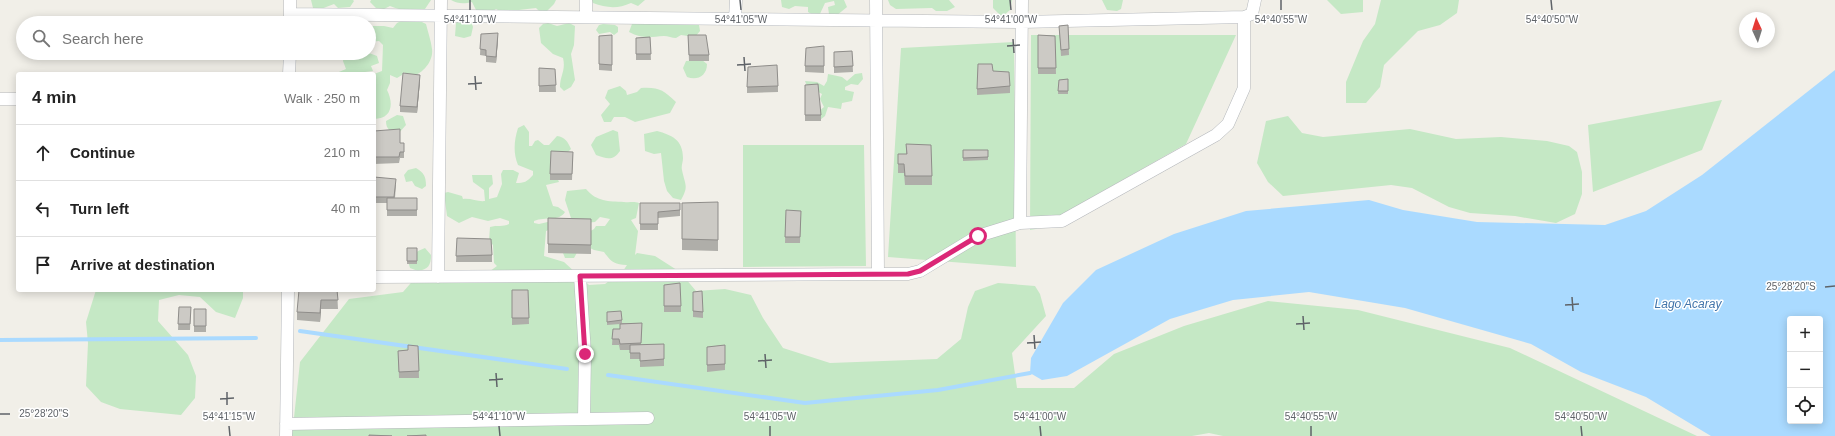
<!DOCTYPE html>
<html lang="en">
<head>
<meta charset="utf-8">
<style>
	body { margin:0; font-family:Helvetica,sans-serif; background:#f6f6f6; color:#222 }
	.controls { position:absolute; right:12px; bottom:12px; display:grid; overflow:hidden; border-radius:4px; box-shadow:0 2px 10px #0003 }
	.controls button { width:36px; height:36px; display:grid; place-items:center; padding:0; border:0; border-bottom:1px solid #e0e0e0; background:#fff; color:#222; font:20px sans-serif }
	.compass { position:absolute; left:1739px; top:12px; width:36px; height:36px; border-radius:50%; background:#fff; box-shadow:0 2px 10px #0003; rotate:356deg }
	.stop { position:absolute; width:12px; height:12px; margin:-9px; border:3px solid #db2777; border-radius:50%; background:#fff }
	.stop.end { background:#db2777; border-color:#fff; box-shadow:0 1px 4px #0008 }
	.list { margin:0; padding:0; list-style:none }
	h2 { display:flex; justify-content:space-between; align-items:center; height:52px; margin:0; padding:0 16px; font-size:17px }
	h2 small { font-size:13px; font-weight:400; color:#767676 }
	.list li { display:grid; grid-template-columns:26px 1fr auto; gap:12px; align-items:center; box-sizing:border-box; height:56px; padding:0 16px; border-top:1px solid #e0e0e0 }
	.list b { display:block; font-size:15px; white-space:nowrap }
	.list em { font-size:13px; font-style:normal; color:#767676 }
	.icon { flex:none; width:22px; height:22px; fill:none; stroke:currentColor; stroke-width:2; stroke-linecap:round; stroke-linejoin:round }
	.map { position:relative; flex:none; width:1835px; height:436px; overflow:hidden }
	.search { position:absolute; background:#fff; box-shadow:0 2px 10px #0003; left:16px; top:16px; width:360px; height:44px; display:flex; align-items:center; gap:10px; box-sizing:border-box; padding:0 14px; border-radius:22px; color:#767676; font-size:15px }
	.panel { position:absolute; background:#fff; box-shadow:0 2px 10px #0003; left:16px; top:72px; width:360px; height:220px; border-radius:4px }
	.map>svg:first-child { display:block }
</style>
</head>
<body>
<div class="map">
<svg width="1835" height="436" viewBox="0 0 1835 436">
	<rect width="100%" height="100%" fill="#f1efe8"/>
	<path fill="#c5e8c5" d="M311 0H353L354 1 350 7 338 8 334 4 321 9 313 8Z
		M371 0H431L425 9C414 12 401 11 390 6L384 9 376 8 370 2Z
		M451 0H556L554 4 545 13 540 12 536 8 502 12 496 9 493 11 477 12 472 2C464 4 458 4 451 0Z
		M592 0H662H645L638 6 631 3C618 9 606 8 593 3Z
		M781 0H844L847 7 836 16 829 14 828 7 835 5 834 1 825 3 819 16 813 15 808 12V7L795 6 789 9 782 7Z
		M888 0H949L955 7 947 11H936L932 8 896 9 890 5Z
		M993 0H1012L1010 10 1004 15H1000L993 8Z
		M1102 0H1123L1121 9 1117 11 1107 10Z
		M1327 0H1363V12L1341 14Z
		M1381 0H1459L1457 13 1440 25 1418 31 1384 65 1380 87 1366 103H1346V82L1363 41 1375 24Z
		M405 19H416L426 24C428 32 431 41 432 49 434 62 420 78 407 76L404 72 402 75 397 78 390 75V83L387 90C394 104 392 119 374 119V74L382 71 383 45 379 41 369 42V26H384L393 28 397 23Z
		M463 20 471 21 473 27 471 36 464 38 455 36 456 23Z
		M637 22H695L699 25 700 31 695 37 681 35 676 38C672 38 668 36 664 36 650 37 642 39 629 32L632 24Z
		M548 23 557 26 569 23 575 26 574 45 571 54 575 80 571 87 564 91 560 87C560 76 566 70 563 58L553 54 541 43 539 28 543 24Z
		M603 24 615 25 618 27V32L614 35 610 32 599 34 596 30 599 25Z
		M1031 35H1236L1186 144 1036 229 1030 230Z
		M1014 42 1016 267 888 257 901 48Z
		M344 53H369L377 56 379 63 371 66 373 71 365 72 362 74H334L346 69 343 61Z
		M702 60 707 64C707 76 697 81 687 77L683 68 686 61Z
		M862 73 863 79 858 85 851 84 845 87V90L854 92 852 101 842 103 841 109 828 107 825 116 820 120C818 114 819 110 824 107L820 99 822 94 807 86 805 81 817 82 824 86 827 81 828 74 842 77 847 81 855 74Z
		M620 86 626 91 627 95 637 92 641 88C659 87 663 90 676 102L670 113 635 122 625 117H614L611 122H604L601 115 610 104 605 98 608 90Z
		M1722 100 1702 150 1593 192 1588 125Z
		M397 115 403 116 406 125 398 134C390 132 386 129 386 121Z
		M1288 116 1302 133 1323 137 1410 129 1456 139 1501 137 1547 141 1569 146 1577 152 1582 172V194L1575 214 1556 223 1515 216 1470 213 1449 207 1412 188 1391 185 1283 196 1268 182 1257 163 1266 121Z
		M524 125 529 132V146H532L535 141 538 140 544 145H549L557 136C565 137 568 142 571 149L567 153 556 175 559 182 546 185 553 206 558 207 565 212C559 222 546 216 534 221V223L539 224 552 221 551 229 546 231 544 256 564 262 589 285 605 284 623 271 627 265C614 264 612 263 604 252L594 250 586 246 579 249 574 258H565L561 248 594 229 596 226H605L610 219 600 217 595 222 573 224 565 200 567 191 586 189C597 202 608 201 624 202 630 203 633 201 639 203L636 218 631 220 638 231 635 255 637 253 655 256 680 272 696 291 725 289 751 295 763 318 783 348 830 363 937 359 961 339 968 307 975 291 998 283 1035 286 1040 294 1046 316 1012 353 1017 388H1074L1114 354 1184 326 1268 301 1358 310 1510 348 1697 436H1223L1209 433 1192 436H292L300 362 349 299 403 292 416 277 479 279 497 266 494 263 493 245 489 241 490 227C497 225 503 227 509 224V221L500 218 488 221 472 217 459 223 447 216 444 193 448 192 462 196 463 199C471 198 478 202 485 201L484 190 473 182 472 175H492L493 184 489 188V199L497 197 502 184 501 174 503 170H513L519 173 516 183C524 183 527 182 533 175V171L518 165C513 153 514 141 518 128Z
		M613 130 618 132 620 151C613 161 607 159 596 155L591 145 596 137Z
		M657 131C672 135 683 140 683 158 683 162 681 166 682 170 685 185 689 186 681 200L673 198 667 191 664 181 661 153 654 154 645 151 644 134Z
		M743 145H864L866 266 743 267Z
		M416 168C424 173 426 176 426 186L422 189 415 186 412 181 406 182 404 175 408 170Z
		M425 248 431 255C431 266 428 269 418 271L410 268 408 261 418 251Z
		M96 290H243V298L235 318 216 312 200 297 179 295 159 300 158 321 188 355 196 376 195 398 181 415 120 409 101 402 86 386 88 343 86 322Z"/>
	<path fill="#aadaff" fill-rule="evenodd" d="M1835 70V436H1711L1646 397 1581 372 1531 344 1405 308 1309 292 1233 300 1170 319 1067 376 1042 380 1030 373 1031 358 1063 303 1096 270 1174 234 1246 211 1369 200 1403 210 1477 222 1605 225 1646 211 1702 175ZM1790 319H1820V421H1790Z"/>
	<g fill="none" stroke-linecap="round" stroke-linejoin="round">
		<path stroke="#aadaff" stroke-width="4" d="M300 331 567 369
			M0 340 256 338
			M608 375 805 403 938 390 1030 373"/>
		<g stroke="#b5b8bc" stroke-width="13">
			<path id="street" d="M876 0 878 274
				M290 14 1021 22 1244 17 1252 14 1255 0
				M586 17V0
				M735 19 736 0
				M290 23V0
				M289 74 290 53
				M0 99H18
				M1020 223 1022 0
				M580 276 585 354 584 419
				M374 277 878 274H908L920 271 978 236 1020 223 1062 221 1216 135 1228 124 1244 88V17
				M438 277 441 0
				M286 424 648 418
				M286 436 288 290"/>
		</g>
		<use href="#street" stroke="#fff" stroke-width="12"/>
	</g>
	<path fill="#afaea9" d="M1068 25 1069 55 1061 56 1059 26Z
		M481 34 498 39 496 63 486 62V56L480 55Z
		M612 35V71L599 70V36Z
		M688 35 709 55V61H689Z
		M1038 35 1055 36 1056 74H1038Z
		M650 37 651 60H636V38Z
		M824 46V73L805 72V66Z
		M852 51 853 72 834 73V52Z
		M539 68 555 69 556 92H539Z
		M993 71 1010 86V93L977 95V89Z
		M1068 79V94H1058L1059 80Z
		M420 81 417 113 400 112V106Z
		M805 85 821 115V121H805Z
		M778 86V92L747 93V87Z
		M374 131 400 143H404V158H400L399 163 374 164Z
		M906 144 932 176V185H905L904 173H898V154H906Z
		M963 150H988V160L963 161Z
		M573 152 572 180H550V174Z
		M374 177 396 185 395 198H417V216H387V203H374Z
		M640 203 680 209V216L658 218V230H640Z
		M682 203 718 240V251L682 250Z
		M786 210 801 217 800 243H785Z
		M548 218 591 219V254L548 253Z
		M457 238 492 255V262H456Z
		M407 248H417V264H407Z
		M664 285 681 306V312H664Z
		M337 290 338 309H321L320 322 297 320V312Z
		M512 290H528L529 324 512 325Z
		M693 292 703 312V318L693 317Z
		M179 307H191L190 330H178Z
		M194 309H206V332H194Z
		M607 312 622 320V323H642L641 345 664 344V366L640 367V359H630V350H620L619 345H612L613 329H620V324L607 325Z
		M725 345V370L707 372V347Z
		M418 346 419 378H399L398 351 408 350Z"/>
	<path fill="#8f8d8a" d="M498 33V39L496 63V57Z
		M420 75V81L417 113V107Z
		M321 300V309L320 322V313Z"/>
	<path fill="#cccac5" stroke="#8f8d8a" d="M1068 25 1069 49 1061 50 1059 26Z
		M498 33 496 57 486 56V50L480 49 481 34Z
		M612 35V65L599 64V36Z
		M688 35H706L709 55H689Z
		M1038 35 1055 36 1056 68H1038Z
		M650 37 651 54H636V38Z
		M824 46V66H805L806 48Z
		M852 51 853 66 834 67V52Z
		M978 64H992L993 71 1009 72 1010 86 977 89Z
		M777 65 778 86 747 87 748 67Z
		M539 68 555 69 556 85 539 86Z
		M403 73 420 75 417 107 400 106Z
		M1068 79V91H1058L1059 80Z
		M818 84 821 115H805V85Z
		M400 129V143H404V152H400L399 157H374V131Z
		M906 144 931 145 932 176H905L904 164H898V154H907Z
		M963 150H988V157L963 158Z
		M551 151 573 152 572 174H550Z
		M374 177 396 179 394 197H374Z
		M387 198H417V210H387Z
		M718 202V240L682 239V203Z
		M640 203H680V210L658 212V224H640Z
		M786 210 801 211 800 237H785Z
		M548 218 591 219V245L548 244Z
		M457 238 491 239 492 255 456 256Z
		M407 248H417V261H407Z
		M680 283 681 306H664V285Z
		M299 290H337L338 300H321L320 313 297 312Z
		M512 290H528L529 318H512Z
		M702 291 703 312 693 311V292Z
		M179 307H191L190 324H178Z
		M194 309H206V326H194Z
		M621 311 622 320 607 322V312Z
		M642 323 641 343 620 344 619 339H612L613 329H620V324Z
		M664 344V359L640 361V353H630V345Z
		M408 345 418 346 419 371 399 372 398 351 408 350Z
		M725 345V364L707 365V347Z
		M369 435 392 436H369Z
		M426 435V436H407Z"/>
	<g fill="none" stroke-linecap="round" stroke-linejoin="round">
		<path stroke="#db2777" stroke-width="5" d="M585 354 580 276 908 274 920 271 978 236"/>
	</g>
	<path fill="none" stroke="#5f6368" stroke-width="1.5" d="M470 0V10M740 0 741 10M1010 0 1011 10M1281 0V10M1551 0 1552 10M1013 39 1014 53M1007 46 1020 45M744 57 745 71M737 65 751 64M475 76 476 90M468 84 482 83M1825 287 1835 286M1572 297 1573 311M1565 305 1579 304M1303 316 1304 330M1296 324 1310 323M1034 335 1035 349M1027 343 1041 342M765 354 766 368M758 361 772 360M496 373 497 387M489 380 503 379M227 392V405M220 399 234 398M0 414H10M229 426 230 436M499 426 500 436M770 426V436M1040 426 1041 436M1311 426V436M1581 426 1582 436"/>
	<g text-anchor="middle" stroke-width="3" stroke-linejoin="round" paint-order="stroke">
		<g font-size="12" font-style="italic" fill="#4174aa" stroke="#fff">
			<text x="1688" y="308">Lago Acaray</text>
		</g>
	</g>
	<g font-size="10" text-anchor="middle" fill="#5f6368" stroke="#fff" stroke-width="3" stroke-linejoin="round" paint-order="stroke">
		<text x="470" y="23">54°41'10"W</text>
		<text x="741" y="23">54°41'05"W</text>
		<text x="1011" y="23">54°41'00"W</text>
		<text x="1281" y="23">54°40'55"W</text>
		<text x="1552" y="23">54°40'50"W</text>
		<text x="1791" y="290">25°28'20"S</text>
		<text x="44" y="417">25°28'20"S</text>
		<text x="229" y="420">54°41'15"W</text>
		<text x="499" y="420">54°41'10"W</text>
		<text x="770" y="420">54°41'05"W</text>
		<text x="1040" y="420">54°41'00"W</text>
		<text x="1311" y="420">54°40'55"W</text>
		<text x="1581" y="420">54°40'50"W</text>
	</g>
</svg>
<div class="controls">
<button>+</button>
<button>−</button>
<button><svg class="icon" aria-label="locate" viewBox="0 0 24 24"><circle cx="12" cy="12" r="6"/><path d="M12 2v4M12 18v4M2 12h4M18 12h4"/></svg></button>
</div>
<svg class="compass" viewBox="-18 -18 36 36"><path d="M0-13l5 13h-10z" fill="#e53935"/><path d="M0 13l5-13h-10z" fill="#767676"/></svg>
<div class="stop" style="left:978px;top:236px"></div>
<div class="stop end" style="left:585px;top:354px"></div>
<div class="search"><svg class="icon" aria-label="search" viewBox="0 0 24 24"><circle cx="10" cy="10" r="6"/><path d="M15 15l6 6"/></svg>Search here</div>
<section class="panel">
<h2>4 min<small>Walk · 250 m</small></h2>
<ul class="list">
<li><svg class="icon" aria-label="ahead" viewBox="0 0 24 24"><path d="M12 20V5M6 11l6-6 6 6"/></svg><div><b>Continue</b></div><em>210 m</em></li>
<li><svg class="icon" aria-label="left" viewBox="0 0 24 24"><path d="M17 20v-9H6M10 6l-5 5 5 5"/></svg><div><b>Turn left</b></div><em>40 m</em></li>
<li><svg class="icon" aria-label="arrive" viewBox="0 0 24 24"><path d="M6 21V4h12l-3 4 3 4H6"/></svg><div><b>Arrive at destination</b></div></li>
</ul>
</section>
</div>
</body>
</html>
